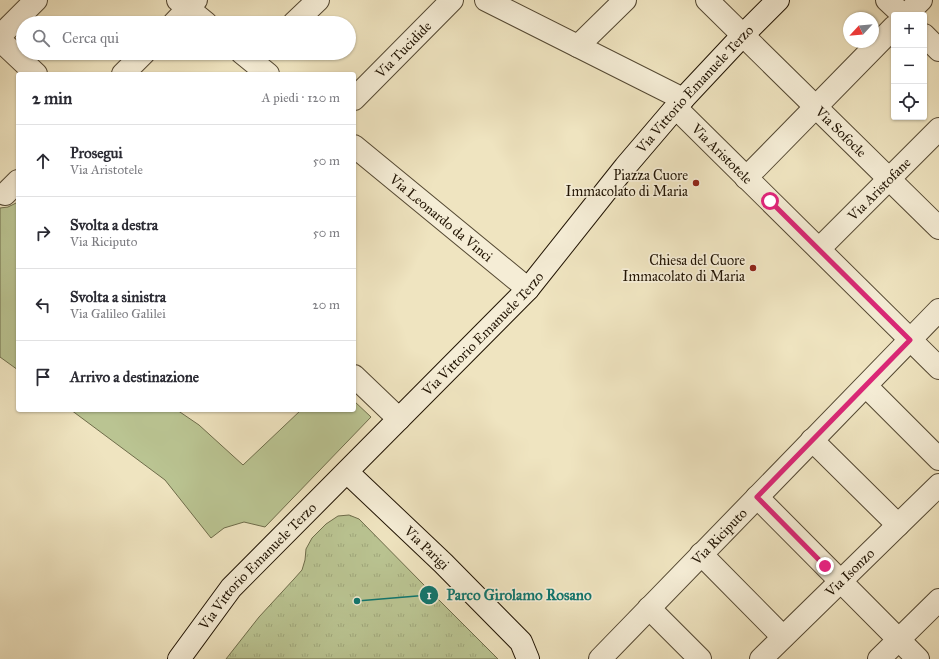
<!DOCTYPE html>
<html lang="it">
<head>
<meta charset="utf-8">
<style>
	body { margin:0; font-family:"IM FELL Great Primer",serif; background:#f7f7f7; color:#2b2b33 }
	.controls { position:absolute; right:12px; top:12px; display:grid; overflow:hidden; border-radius:4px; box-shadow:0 1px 3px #0004 }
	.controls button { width:36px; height:36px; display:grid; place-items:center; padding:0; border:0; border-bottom:1px solid #e1e1e2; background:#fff; color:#2b2b33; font:20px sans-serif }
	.compass { position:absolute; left:843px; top:12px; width:36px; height:36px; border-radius:50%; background:#fff; box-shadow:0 1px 3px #0004; rotate:244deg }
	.stop { position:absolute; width:12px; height:12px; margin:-9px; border:3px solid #db2777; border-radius:50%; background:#fff }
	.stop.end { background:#db2777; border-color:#fff; box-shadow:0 1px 4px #0008 }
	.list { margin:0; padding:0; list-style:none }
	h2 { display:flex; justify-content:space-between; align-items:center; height:52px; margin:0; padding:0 16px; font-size:17px }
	h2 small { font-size:13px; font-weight:400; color:#7c7c81 }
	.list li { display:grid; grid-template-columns:26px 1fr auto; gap:12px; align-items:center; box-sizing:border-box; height:72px; padding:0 16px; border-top:1px solid #e1e1e2 }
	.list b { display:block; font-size:15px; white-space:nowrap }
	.list p { margin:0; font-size:13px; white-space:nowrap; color:#7c7c81 }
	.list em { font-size:13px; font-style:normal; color:#7c7c81 }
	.icon { flex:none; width:22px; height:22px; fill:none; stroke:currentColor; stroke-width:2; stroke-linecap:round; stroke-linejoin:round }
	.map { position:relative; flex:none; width:939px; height:659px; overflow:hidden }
	.search { position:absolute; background:#fff; box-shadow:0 1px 3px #0004; left:16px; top:16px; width:340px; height:44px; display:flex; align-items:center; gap:10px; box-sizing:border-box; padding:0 14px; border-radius:22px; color:#7c7c81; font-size:15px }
	.panel { position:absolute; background:#fff; box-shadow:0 1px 3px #0004; left:16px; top:72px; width:340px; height:340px; border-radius:4px }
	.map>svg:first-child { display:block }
</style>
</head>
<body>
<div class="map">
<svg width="939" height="659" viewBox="0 0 939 659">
	<defs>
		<pattern id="park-tufts" width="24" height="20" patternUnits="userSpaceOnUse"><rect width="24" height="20" fill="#bac492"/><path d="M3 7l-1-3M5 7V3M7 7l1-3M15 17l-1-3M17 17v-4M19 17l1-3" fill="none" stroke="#a0a87c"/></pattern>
	</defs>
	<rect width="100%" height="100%" fill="#efe4c0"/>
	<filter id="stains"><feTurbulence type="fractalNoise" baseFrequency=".005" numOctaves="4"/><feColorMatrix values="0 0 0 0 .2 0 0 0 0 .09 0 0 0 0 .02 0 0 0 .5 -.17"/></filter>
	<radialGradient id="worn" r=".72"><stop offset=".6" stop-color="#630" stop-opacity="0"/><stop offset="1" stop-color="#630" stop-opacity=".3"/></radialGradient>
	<path fill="#bac492" stroke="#6e6c4a" d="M18 202V370L0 357V208L8 207Z
		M354 401 371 417 265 527 244 522 224 528 211 538 165 480 71 410H177L199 425 243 465 301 410H354Z"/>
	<path fill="url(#park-tufts)" stroke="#6e6c4a" d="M349 515 359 519 423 584 498 659H226L259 617 294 579 302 570 305 560 306 549 312 538 326 524 338 516Z"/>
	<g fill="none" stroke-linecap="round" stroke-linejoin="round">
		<g stroke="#544832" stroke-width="24">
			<g id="street">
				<path d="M178 0 206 23"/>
				<path d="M486 0 683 99"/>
				<path id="s1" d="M707 0 939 228"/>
				<path d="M887 0 903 15"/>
				<path d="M906 15 921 0"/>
				<path d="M174 23 196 0"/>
				<path d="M294 23 318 0"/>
				<path d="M924 35 939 50"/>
				<path d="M0 36 36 0"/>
				<path d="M0 40 36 74"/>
				<path d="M578 46 625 0"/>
				<path d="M242 53 268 74"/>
				<path d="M123 74 144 53"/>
				<path id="s2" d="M354 99 452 0"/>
				<path id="s3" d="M676 108 939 368"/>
				<path id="s4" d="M354 146 528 289"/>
				<path d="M746 178 894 27"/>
				<path d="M5 194 18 181"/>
				<path id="s5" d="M819 249 939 129"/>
				<path d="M354 376 399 419"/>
				<path d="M866 386 939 459"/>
				<path d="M812 440 898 525"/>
				<path d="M757 497 918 659"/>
				<path d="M701 554 783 637"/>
				<path d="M649 608 700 659"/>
				<path id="s6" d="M600 659 939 310"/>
				<path id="s7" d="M761 659 939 485"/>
				<path d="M879 659 939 600"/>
			</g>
		</g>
		<g stroke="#211403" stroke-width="24">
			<g id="secondary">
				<path id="s8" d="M347 472 443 563 521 642 528 659"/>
				<path id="s9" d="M179 659 231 588 528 289 625 167 683 99 743 35 778 0"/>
			</g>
		</g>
		<use href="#street" stroke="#f5edd6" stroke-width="22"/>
		<use href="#secondary" stroke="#f5edd6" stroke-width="22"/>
	</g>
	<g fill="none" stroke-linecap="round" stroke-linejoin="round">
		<path stroke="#db2777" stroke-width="5" d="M770 201 910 340 757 497 825 566"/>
	</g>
	<g fill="#8f2418" stroke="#f5edd6" stroke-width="1.5">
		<circle cx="696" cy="183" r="4"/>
		<circle cx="753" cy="268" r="4"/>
	</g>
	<g text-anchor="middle" stroke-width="3.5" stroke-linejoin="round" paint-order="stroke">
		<g font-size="14" fill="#211403" stroke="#f5edd6">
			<text dy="5" stroke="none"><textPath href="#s2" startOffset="70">Via Tucidide</textPath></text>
			<text dy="5" stroke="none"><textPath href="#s9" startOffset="770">Via Vittorio Emanuele Terzo</textPath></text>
			<text dy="5" stroke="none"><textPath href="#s1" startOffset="188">Via Sofocle</textPath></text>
			<text dy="5" stroke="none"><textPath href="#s3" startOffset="65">Via Aristotele</textPath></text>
			<text dy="5" stroke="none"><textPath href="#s5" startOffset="85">Via Aristofane</textPath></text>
			<text dy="5" stroke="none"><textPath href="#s4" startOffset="113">Via Leonardo da Vinci</textPath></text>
			<text dy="5" stroke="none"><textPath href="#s9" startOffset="446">Via Vittorio Emanuele Terzo</textPath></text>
			<text dy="5" stroke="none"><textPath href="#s6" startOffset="171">Via Riciputo</textPath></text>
			<text dy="5" stroke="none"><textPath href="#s8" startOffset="110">Via Parigi</textPath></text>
			<text dy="5" stroke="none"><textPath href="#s9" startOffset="122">Via Vittorio Emanuele Terzo</textPath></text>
			<text dy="5" stroke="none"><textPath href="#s7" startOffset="124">Via Isonzo</textPath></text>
		</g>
		<g font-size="14" fill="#211403" stroke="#f5edd6" text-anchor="end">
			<text x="688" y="180">Piazza Cuore<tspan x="688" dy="16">Immacolato di Maria</tspan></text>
			<text x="745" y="265">Chiesa del Cuore<tspan x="745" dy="16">Immacolato di Maria</tspan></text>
		</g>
	</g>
	<path fill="none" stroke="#0f766e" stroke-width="1.5" d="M357 601L429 595"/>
	<g fill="#0f766e" stroke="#f5edd6" stroke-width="1.5">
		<circle cx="357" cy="601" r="4"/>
		<circle cx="429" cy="595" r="10"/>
	</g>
	<g font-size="12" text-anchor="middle" font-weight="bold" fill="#fff">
		<text x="429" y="599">1</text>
	</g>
	<g font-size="15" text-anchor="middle" font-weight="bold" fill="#0f766e" stroke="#f5edd6" stroke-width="3.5" stroke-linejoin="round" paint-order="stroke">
		<text x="519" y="600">Parco Girolamo Rosano</text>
	</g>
	<rect width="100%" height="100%" filter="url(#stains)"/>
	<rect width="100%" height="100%" fill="url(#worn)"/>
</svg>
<div class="controls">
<button>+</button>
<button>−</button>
<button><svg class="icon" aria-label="locate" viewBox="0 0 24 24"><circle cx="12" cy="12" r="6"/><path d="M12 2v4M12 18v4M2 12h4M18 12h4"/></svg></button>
</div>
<svg class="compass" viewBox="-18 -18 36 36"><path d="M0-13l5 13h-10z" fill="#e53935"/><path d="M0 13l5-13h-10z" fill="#7c7c81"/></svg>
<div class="stop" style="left:770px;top:201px"></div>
<div class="stop end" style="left:825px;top:566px"></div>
<div class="search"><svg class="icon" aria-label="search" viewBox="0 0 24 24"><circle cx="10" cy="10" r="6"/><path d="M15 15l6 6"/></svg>Cerca qui</div>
<section class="panel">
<h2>2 min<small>A piedi · 120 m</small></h2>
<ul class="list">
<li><svg class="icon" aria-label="ahead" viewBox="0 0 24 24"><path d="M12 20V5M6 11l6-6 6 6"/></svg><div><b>Prosegui</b><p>Via Aristotele</p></div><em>50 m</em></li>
<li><svg class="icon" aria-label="right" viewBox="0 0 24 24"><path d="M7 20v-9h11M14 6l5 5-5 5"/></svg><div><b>Svolta a destra</b><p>Via Riciputo</p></div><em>50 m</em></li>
<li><svg class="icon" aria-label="left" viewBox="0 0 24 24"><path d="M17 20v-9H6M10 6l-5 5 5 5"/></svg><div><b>Svolta a sinistra</b><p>Via Galileo Galilei</p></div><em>20 m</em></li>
<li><svg class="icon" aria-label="arrive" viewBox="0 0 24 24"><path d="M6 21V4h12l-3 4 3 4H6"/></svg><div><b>Arrivo a destinazione</b></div></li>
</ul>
</section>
</div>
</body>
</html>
